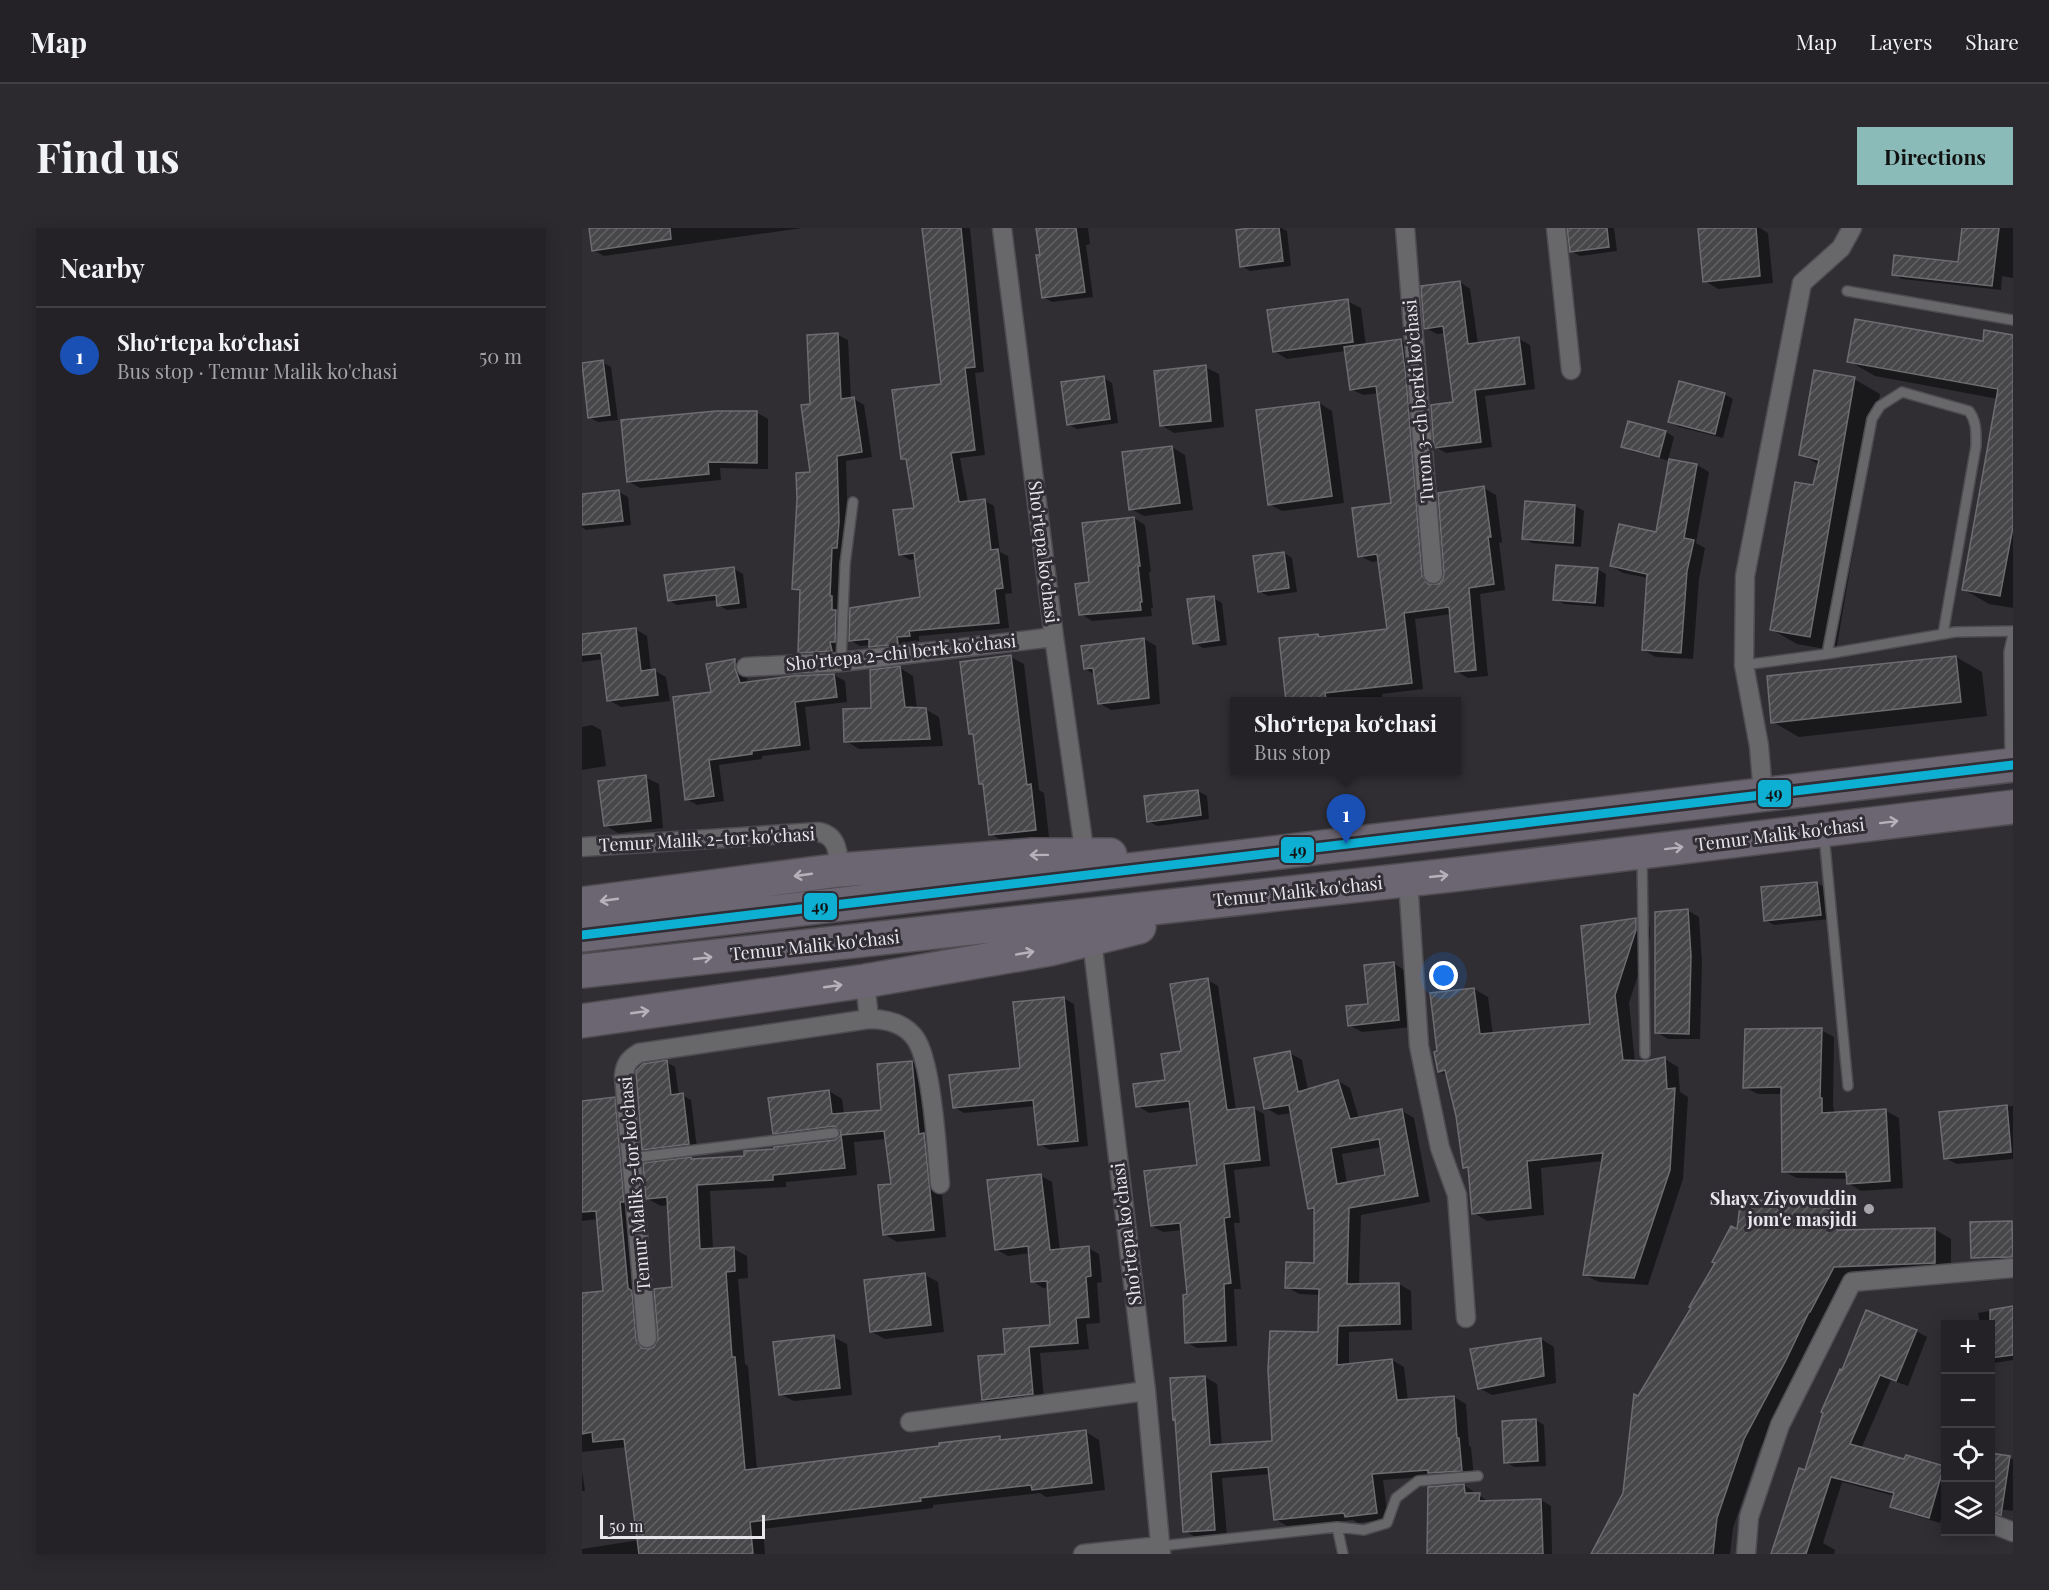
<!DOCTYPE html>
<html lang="en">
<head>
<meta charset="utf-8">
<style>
	body { margin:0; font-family:"Playfair Display",serif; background:#2c2a2e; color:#f1f3f6 }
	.controls { position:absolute; right:18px; bottom:18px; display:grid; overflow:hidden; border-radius:0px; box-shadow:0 3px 15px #0003 }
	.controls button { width:54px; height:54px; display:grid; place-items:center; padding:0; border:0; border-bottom:2px solid #413f43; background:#242226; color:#f1f3f6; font:30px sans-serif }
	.scale { position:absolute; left:18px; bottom:15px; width:165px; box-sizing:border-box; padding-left:6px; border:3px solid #e8e6eb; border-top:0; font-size:16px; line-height:21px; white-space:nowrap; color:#e8e6eb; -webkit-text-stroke:4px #302d34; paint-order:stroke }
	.you { position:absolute; left:862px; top:748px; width:21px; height:21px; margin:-15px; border:4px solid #fff; border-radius:50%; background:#1a73e8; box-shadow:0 0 0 9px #1a73e833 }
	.badge { display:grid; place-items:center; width:39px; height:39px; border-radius:50%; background:#8bbbb9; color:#fff; font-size:20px; font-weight:700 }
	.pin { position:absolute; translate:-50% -50px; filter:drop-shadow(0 2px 3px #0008) }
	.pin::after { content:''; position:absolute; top:32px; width:21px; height:18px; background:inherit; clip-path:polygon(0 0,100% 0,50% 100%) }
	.popup { position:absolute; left:648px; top:469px; width:231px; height:78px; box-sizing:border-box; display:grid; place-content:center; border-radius:0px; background:#242226; filter:drop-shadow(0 2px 4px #0005); font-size:20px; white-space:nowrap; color:#a3a4a7 }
	.popup b { font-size:22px; color:#f1f3f6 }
	.popup::after { content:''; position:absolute; left:50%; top:100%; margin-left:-12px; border:12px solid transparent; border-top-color:#242226 }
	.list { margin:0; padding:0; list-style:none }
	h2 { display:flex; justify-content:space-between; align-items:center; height:78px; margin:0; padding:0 24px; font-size:26px }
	h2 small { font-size:20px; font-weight:400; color:#a3a4a7 }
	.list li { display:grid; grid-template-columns:39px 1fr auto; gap:18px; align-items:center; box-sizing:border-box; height:96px; padding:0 24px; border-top:2px solid #413f43 }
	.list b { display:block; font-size:22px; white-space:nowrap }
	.list p { margin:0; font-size:20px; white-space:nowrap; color:#a3a4a7 }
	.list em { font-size:20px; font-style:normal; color:#a3a4a7 }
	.icon { flex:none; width:33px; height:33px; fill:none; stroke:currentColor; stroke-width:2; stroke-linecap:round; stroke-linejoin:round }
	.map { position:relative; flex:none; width:1431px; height:1326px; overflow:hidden; border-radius:0px }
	header { display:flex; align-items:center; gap:36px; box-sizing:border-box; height:84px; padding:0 30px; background:#242226; border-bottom:2px solid #413f43 }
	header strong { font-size:28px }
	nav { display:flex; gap:33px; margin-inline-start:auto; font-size:21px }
	.intro { display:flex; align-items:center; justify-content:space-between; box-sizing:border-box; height:144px; padding:0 36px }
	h1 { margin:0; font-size:42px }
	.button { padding:15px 27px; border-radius:0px; background:#8bbbb9; color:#111; font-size:21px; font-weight:700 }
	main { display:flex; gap:36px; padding:0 36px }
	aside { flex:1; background:#242226; border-radius:0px; box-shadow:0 3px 15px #0003 }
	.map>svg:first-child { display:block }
</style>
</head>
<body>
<header>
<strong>Map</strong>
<nav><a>Map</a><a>Layers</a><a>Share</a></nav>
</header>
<div class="intro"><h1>Find us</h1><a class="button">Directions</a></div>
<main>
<aside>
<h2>Nearby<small></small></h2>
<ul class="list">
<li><span class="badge" style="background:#1a4fb4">1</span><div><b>Shoʻrtepa koʻchasi</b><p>Bus stop · Temur Malik ko'chasi</p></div><em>50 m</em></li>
</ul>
</aside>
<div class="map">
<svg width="1431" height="1326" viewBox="0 0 1431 1326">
	<defs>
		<pattern id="building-hatch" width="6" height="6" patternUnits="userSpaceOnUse" patternTransform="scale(1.5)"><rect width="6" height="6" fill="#474649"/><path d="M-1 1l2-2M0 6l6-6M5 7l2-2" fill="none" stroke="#626163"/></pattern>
	</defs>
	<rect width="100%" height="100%" fill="#302e33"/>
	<path fill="#0007" fill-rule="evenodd" d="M9 0H220L22 28 11 22Z
		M341 0H388L402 144 393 145 403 227 378 230 386 274 402 272 412 278 418 324 426 328 430 365 423 366 427 400 337 408V413L325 414 326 421 298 424 288 417 278 418 268 412 339 370 334 331 328 332 318 326 333 281 326 234 320 231 360 157Z
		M456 0H506L508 16 504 17 511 69 470 74 461 69Z
		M678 0H700L705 3 709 38 668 43 660 38Z
		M987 0H1032L1035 23 998 28 989 23Z
		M1144 0H1178L1186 5 1191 55 1136 61 1123 53Z
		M1381 0H1431V50L1420 48 1419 62 1320 51 1311 46 1377 35Z
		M878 54 888 61 896 116 937 111 948 117 953 161 903 168 910 219 864 225 854 219 873 175 864 105 855 106 844 100Z
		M765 73 779 80 784 118 819 113 830 120 853 359 859 356 902 260 914 267 920 315 917 314 923 362 898 366 906 448 886 450 874 443 869 386 833 391 841 461 800 466 801 474H706L736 407 741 410 807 402 798 333 790 334 778 328 811 276 797 165 781 167 769 161 764 123 705 131 692 123Z
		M256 107 266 112 269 171H272L282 177 290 229 264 233 266 300 264 325H260L257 374 259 428 228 430 218 424 219 365 211 360 230 246 229 177Z
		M1431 109V380L1407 376 1381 361 1416 171 1293 148 1267 133 1402 115Z
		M20 134 29 139 36 192 16 194 7 189Z
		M623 139 637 146 642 199 592 205 579 197Z
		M522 150 530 155 536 195 495 201 486 196Z
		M1272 151 1298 166 1254 423 1215 416 1189 401 1233 259 1237 237 1219 226Z
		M1142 166 1151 171 1141 210 1097 199 1088 194Z
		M737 175 750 183 762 275 700 283 687 276Z
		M174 184 186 191V241L138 240 139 252 58 260 46 253Z
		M1047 194 1084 204 1092 209 1086 232 1115 237 1127 244 1114 315 1123 320 1117 351 1111 431 1074 429 1061 422 1066 350 1041 345 1029 338 1075 306 1088 233 1049 223 1040 218Z
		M590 219 603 227 611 282 562 288 549 281 541 225Z
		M37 264 46 269 49 297 4 302 0 299V268Z
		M945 274 993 278 1002 283 999 319 950 315 942 310Z
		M552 290 563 297 569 344H567L571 380H569L570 388 510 393 499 386 509 356Z
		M702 325 710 330 715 364 686 368 677 363Z
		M152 341 161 346 165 380 145 382 137 377 136 372 95 377 87 372Z
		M1015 341 1024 346 1022 379 982 376 973 371Z
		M631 370 640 375 645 417 621 420 613 415Z
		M53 401 65 408 69 443H73L84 449 88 473 39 479 27 472 22 431 0 434V407Z
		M562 411 574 418 578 476 529 482 517 475 514 447 503 441Z
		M429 429 442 436 457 562 462 565 467 609 422 614 409 606 403 558 398 555 393 508 388 506Z
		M1374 429 1400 444 1405 488 1217 509 1191 494Z
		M153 432 163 438 166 455 252 447 263 453 265 474 223 479 228 522 180 528V531L137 537 142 573 115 577 105 571 131 465Z
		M318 440 331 448 335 481H343L357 489 361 518 277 521 264 513 291 481Z
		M10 497 19 502 24 538 0 542V499Z
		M63 549 77 556 81 600 36 605 23 597Z
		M616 563 625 568 627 591 575 598 566 593Z
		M1235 655 1244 660 1247 691 1192 697 1183 692Z
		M1105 682 1117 689 1120 735 1118 811H1086L1074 804Z
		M1054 691 1068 699V710L1047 775 1053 834 1083 831 1096 839 1098 864 1106 869 1101 951 1066 1057 1017 1054 1003 1047 1021 933 959 940 962 987 905 993 892 985 888 942 883 939 876 888 866 848 857 843V824L892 761 906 769 911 807 1009 797Z
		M811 735 824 743 830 799 780 804 767 797 787 777Z
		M626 752 636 758 654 882 671 880 682 886 688 938 652 942 658 995H652L659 1061H652L655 1118 615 1120 604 1114 607 1068 600 1002 581 1004 570 998 616 938 610 879 567 885 556 878 584 853 600 825Z
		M481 770 492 776 506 918 468 922 457 916 454 878 382 885 372 879 440 841Z
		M1239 802 1252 809 1251 878 1253 886 1304 883 1317 890 1321 960 1279 963 1266 955V951L1215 950 1201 943 1200 866H1176L1162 859Z
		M708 825 720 832 726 862 756 853 768 860 777 891 820 883 832 890 848 974 779 987 777 1057 817 1056 829 1063 830 1102 767 1104V1137L810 1132 822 1139 826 1173 872 1169 884 1176 887 1218 889 1219 892 1249 854 1248 801 1252 806 1291 776 1295 771 1292 705 1298 693 1291 689 1246 640 1250 645 1308 615 1310 603 1303 595 1192 590 1152 623 1149 635 1156 640 1218 691 1214 738 1105 739 1067 717 1066 705 1059 733 1036V984L727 980 710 885 696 887 684 880ZM800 919 805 948 765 955 760 926Z
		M84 834 93 839 97 868 100 867 109 872 115 920 70 926 61 921Z
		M330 834 343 842 355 914 364 1009 315 1014 302 1006 311 957 305 911 272 914 275 947 204 954V959L128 963 131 1022 152 1021 165 1028 166 1050 156 1051 163 1136 166 1138 175 1242 359 1219 417 1209 424 1213 504 1204 517 1212 523 1262 464 1269 458 1265 351 1277V1280L181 1301 183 1326H0V1321L57 1312 45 1219 0 1224V1067L22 1064 16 991 0 993V874L32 870 45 878 68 1122 73 1120 91 1060 87 977 79 978 66 971 112 933 163 930 254 913 259 909 260 906 205 913 192 905 247 863 260 871 262 886 301 883Z
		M1431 878V931L1375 936 1363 930 1359 885Z
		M459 948 470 954 478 1023 506 1020 517 1026 520 1054 515 1055 518 1095 504 1096 507 1121 458 1125 462 1172 412 1177 401 1171 424 1127 469 1098 467 1059 461 1060 450 1053 448 1025 426 1028 414 1021Z
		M1252 983 1269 992 1270 1004 1352 1001 1369 1011V1044L1268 1048 1178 1221 1151 1300 1148 1326H1010L1043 1265 1057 1170 1156 1003Z
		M1430 994 1431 1031H1399L1390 1026Z
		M343 1047 356 1054 362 1104 303 1111 290 1104Z
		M1431 1079V1132L1412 1135 1408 1133V1096H1398L1396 1085Z
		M1334 1103 1345 1109 1326 1158 1309 1152 1279 1221 1324 1233 1325 1229 1364 1240V1276L1358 1295 1321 1284 1310 1278 1313 1268 1260 1254 1241 1315 1253 1322 1252 1326H1193L1224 1243 1243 1184Z
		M251 1109 265 1116 270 1167 212 1173 198 1166Z
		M959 1111 972 1119 974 1155 910 1167 897 1160Z
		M954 1192 962 1197 964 1238 932 1239 924 1234Z
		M1408 1226 1431 1231V1283L1408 1280Z
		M0 1243 3 1263H0Z
		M882 1257 891 1263 892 1267H897L907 1274 959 1272 969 1278 970 1326H846Z"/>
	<path fill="url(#building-hatch)" stroke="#6d6c70" stroke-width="1.5" fill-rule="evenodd" d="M7 0H88L89 11 10 23Z
		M340 0H379L393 139 383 140 393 222 369 225 377 274 403 271 409 322 416 321 421 360 413 361 417 395 327 403 328 408 315 409 316 416 287 419V411L267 413 268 380 338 369 332 325 317 327 311 282 332 280 324 231H319L310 162 359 156Z
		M454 0H494L503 64 460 70 454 27H458Z
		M667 0H697L701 33 658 39 654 2Z
		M985 0H1025L1027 19 988 24Z
		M1128 0H1174L1178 48 1121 54 1116 1Z
		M1380 0H1417L1410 58 1310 47 1312 27 1376 34Z
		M878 53 886 116 937 109 943 156 893 162 899 214 852 220 849 177 871 174 861 98 842 101 839 58Z
		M766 71 771 114 691 124 685 82Z
		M1273 91 1401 113 1402 102 1431 107V299L1418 368 1380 362 1416 161 1265 134Z
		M256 105 259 171 272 169 280 224 255 228 257 294 255 320H250L248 368H250V382H254L253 414H248L250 423 216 425 218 362 210 361 215 271 214 245 228 244 219 177 228 176 225 107Z
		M819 111 824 149 840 347 846 356H857L861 351 862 346 856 265 902 258 909 309H906L912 356 887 360 894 442 873 444 867 379 822 385 830 455 743 465 744 471 704 474 697 410 736 406 737 409 805 401 795 326 776 329 770 280 809 275 794 158 768 162 762 119Z
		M21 132 28 187 6 190 0 135Z
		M624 137 629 193 578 198 572 143Z
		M1232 142 1273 149 1228 409 1188 402 1213 254 1231 257 1237 232 1217 227Z
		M522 148 528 191 485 197 479 154Z
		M1097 153 1143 165 1133 206 1086 194Z
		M737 174 750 268 686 277 674 182Z
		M134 183H175V235L126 234 127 246 45 254 39 192Z
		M1046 193 1084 203 1077 229 1039 219Z
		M590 218 598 275 547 282 540 224Z
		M1087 231 1115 236 1102 310 1112 312 1105 343 1099 425 1060 422 1065 346 1028 338 1037 296 1074 304Z
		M37 262 41 293 0 297V266Z
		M943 273 993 277 991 315 940 311Z
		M552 289 558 338H556L560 374H558L559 382 497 387 493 356 507 354 500 295Z
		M702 324 707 360 676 364 671 328Z
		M974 337 1016 340 1013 375 971 372Z
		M152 339 157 375 135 378 134 367 86 373 82 347Z
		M632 368 637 412 611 416 605 371Z
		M54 400 59 443 73 441 76 467 25 473 19 425 0 427V406Z
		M562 410 567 470 516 476 511 440 502 441 499 418Z
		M429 427 445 557 449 556 454 602 407 607 401 556H397L391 506H387L378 434Z
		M1374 428 1379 474 1189 495 1185 448Z
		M153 431V440L158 455 210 448 252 446 255 469 213 474 218 517 170 523V526L127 532 132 568 103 572 91 469 129 464 124 436Z
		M318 438 323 479 344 480 348 511 262 514 261 481 289 480 288 442Z
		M64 547 69 593 22 598 16 553Z
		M616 562 619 587 565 594 562 568Z
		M1235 654 1239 687 1182 693 1179 659Z
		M1106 681 1109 728 1107 806 1073 805V684Z
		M1054 690V702L1033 767 1041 832 1064 833 1083 829 1085 861 1093 860 1088 942 1052 1050 1001 1047 1021 925 945 933 949 980 890 986 886 939 881 940 874 888 863 842 856 844 852 824 855 823 848 765 892 760 898 806 1008 796 999 698Z
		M812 734 817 792 766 798 764 778 786 776 782 737Z
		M626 750 645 882 672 879 678 932 642 936 648 989 642 990 649 1055 642 1056 644 1113 603 1115 601 1067 605 1066 598 995 569 998 562 943 615 937 607 873 554 879 551 856 583 852 579 826 599 823 588 756Z
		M482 769 496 913 456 917 451 872 371 880 367 847 438 840 431 774Z
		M1240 800 1238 870H1240V885L1304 881 1308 953 1265 956 1264 944H1200L1199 859 1161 860 1163 801Z
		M708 823 716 864 756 852 768 891 820 881 836 968 767 980 765 1056 817 1055 818 1096 756 1098 755 1137 810 1131 815 1172 872 1168 875 1210H877L880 1243 846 1245V1242L790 1246 795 1285 763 1289 762 1285 692 1292 686 1239 629 1244 633 1302 601 1304 593 1191 591 1192 588 1150 623 1148 628 1217 690 1213 686 1142 688 1103 736 1104 737 1061 703 1060 704 1034 732 1035V980L726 981 707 877 682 881 672 830ZM797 911 803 947 755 956 749 920Z
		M85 832 89 867 101 865 107 916 60 922 54 843 61 836Z
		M330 833 337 906 342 905 352 1002 301 1007 296 957 309 956 302 903 259 907 263 940 191 947V952L115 957 118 1021 152 1019 153 1043 144 1044 150 1129H153L163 1242 357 1218V1215L418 1208V1212L504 1202 510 1255 450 1262 449 1257 338 1270 339 1273 168 1294 171 1326H57L42 1211 11 1214 10 1204 0 1206V1065L21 1063 14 983 0 984V873L33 869 42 974H38L46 1060 50 1063 54 1112 60 1120 67 1121 72 1119 76 1110 72 1061 90 1059 85 969 64 971 61 935 109 929V931L162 928V923L192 921V919L253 912 258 908 259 904 252 898 191 906 186 870 247 862 250 886 299 882 295 836Z
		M1425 877 1429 924 1362 931 1357 884Z
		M459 946 468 1022 507 1018 509 1048 504 1049 507 1089 494 1090 496 1115 447 1119 451 1166 400 1172 396 1128 423 1126 421 1101 468 1097 465 1053 449 1054 446 1018 413 1022 405 952Z
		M1159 970 1253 981 1255 1002 1353 1000V1035L1252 1039 1228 1084H1227L1203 1134 1162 1211 1135 1290 1131 1326H1009L1041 1265 1052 1166 1056 1168 1109 1080 1107 1079 1133 1035 1130 1034 1149 998 1155 1001Z
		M1430 993 1431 1029 1389 1030 1388 994Z
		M343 1045 349 1097 288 1104 282 1052Z
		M1431 1078V1127L1408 1130V1082Z
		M1284 1082 1335 1102 1314 1153 1298 1147 1268 1216 1322 1231 1324 1227 1362 1238 1347 1290 1308 1279 1312 1265 1249 1249 1224 1326H1189L1217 1240 1223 1242 1241 1185 1239 1184 1258 1141 1260 1142Z
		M252 1107 258 1160 197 1167 191 1114Z
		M959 1110 962 1148 896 1161 888 1121Z
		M954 1191 956 1233 922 1235 920 1193Z
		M1408 1225 1428 1228 1419 1287 1408 1284Z
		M882 1256 883 1265H898L897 1273 959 1271 961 1326H845L846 1259Z"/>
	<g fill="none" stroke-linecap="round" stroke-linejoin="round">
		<g stroke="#4e4c51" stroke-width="12">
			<path id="lane" d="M1265 63 1431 92
				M1245 426 1290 191 1298 178 1320 164 1387 183C1395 194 1394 205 1394 218L1361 406
				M259 434 263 336 271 274
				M1162 437 1245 426 1373 404 1431 403
				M1428 532 1427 424 1431 406
				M1242 607 1266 858
				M1060 630 1063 826
				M49 930 252 905
				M755 1299 761 1326
				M578 1318 755 1299 782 1302 805 1295 814 1270 836 1253 896 1248"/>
		</g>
		<g stroke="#4e4c51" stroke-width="21">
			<path id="street" d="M420 0 472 409 504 635
				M823 0 851 346
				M974 0 989 142
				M164 439 259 434 472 409
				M1181 566 1177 518 1162 437 1163 348 1220 55 1259 20 1270 0
				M0 619 236 604C256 607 256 625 258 642
				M826 652 837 818 858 920 875 967 884 1090
				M509 704 564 1163 579 1326
				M283 753 287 791
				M65 1110 42 848C43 836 47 831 57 825L287 791C304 791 322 795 333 810 350 833 355 924 358 956
				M328 1194 564 1163
				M1408 1295 1431 1304
				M501 1326 578 1318
				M1164 1326 1167 1289 1198 1197 1270 1054 1431 1040"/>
		</g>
		<g stroke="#4e4c51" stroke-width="36">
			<path id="highway" d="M0 676 258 642 450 627H528
				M0 707 1431 537
				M0 743 878 646 1431 579
				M0 793 283 753 468 721 557 699"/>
		</g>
		<use href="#lane" stroke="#68676a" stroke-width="9"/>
		<use href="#street" stroke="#68676a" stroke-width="18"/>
		<use href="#highway" stroke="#6c6572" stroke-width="33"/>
		<g stroke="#302d34" stroke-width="14">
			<path id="bus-1" d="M0 707 1431 537"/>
		</g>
		<use href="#bus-1" stroke="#0dafd3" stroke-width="9"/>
	</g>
	<defs><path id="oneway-shaft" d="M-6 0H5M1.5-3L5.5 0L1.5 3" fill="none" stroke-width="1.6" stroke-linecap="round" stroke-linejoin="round" transform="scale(1.5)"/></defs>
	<g stroke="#b6b2bb">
		<use href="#oneway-shaft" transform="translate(1307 594) rotate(-7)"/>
		<use href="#oneway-shaft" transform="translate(1092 620) rotate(-7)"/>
		<use href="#oneway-shaft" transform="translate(457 627) rotate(179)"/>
		<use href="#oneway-shaft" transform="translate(221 647) rotate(172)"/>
		<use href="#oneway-shaft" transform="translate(857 648) rotate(-6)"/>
		<use href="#oneway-shaft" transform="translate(27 672) rotate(172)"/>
		<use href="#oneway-shaft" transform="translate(443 725) rotate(-10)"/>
		<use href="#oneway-shaft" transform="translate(121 730) rotate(-6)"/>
		<use href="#oneway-shaft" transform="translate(251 758) rotate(-8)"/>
		<use href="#oneway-shaft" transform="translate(58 784) rotate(-8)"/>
	</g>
	<circle fill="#a8a6ab" stroke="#302d34" stroke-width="2" cx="1287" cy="981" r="6"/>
	<g text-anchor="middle" stroke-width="6" stroke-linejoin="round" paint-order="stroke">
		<g font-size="18" fill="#e8e6eb" stroke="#302d34">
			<text transform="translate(837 173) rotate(-95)" y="6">Turon 3-ch berki ko'chasi</text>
			<text transform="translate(461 324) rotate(83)" y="6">Sho'rtepa ko'chasi</text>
			<text transform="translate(319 425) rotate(-6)" y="6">Sho'rtepa 2-chi berk ko'chasi</text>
			<text transform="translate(1198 607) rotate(-7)" y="6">Temur Malik ko'chasi</text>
			<text transform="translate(125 612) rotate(-3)" y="6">Temur Malik 2-tor ko'chasi</text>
			<text transform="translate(716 664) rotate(-6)" y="6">Temur Malik ko'chasi</text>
			<text transform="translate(233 718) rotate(-6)" y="6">Temur Malik ko'chasi</text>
			<text transform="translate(53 956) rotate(-95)" y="6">Temur Malik 3-tor ko'chasi</text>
			<text transform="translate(545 1006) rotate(-97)" y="6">Sho'rtepa ko'chasi</text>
		</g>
		<g font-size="18" font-weight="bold" fill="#e8e6eb" stroke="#302d34" text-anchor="end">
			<text x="1275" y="977">Shayx Ziyovuddin<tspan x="1275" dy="21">jom'e masjidi</tspan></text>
		</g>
	</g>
	<g stroke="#302d34" stroke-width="2">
		<rect x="1175" y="551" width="35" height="29" rx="6" fill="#0dafd3"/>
		<rect x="698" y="608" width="35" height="28" rx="6" fill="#0dafd3"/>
		<rect x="221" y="664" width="35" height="29" rx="6" fill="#0dafd3"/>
	</g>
	<g font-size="16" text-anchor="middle" font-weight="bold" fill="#111">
		<text x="1192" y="571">49</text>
		<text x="716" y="628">49</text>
		<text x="238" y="684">49</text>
	</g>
</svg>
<div class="controls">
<button>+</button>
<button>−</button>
<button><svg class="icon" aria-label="locate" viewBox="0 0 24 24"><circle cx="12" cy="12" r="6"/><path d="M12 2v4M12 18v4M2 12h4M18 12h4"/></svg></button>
<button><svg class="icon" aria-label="layers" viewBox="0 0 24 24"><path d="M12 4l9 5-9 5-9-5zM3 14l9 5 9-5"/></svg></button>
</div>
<div class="scale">50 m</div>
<div class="you"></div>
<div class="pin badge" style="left:764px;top:616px;background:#1a4fb4">1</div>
<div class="popup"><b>Shoʻrtepa koʻchasi</b>Bus stop</div>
</div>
</main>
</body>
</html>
